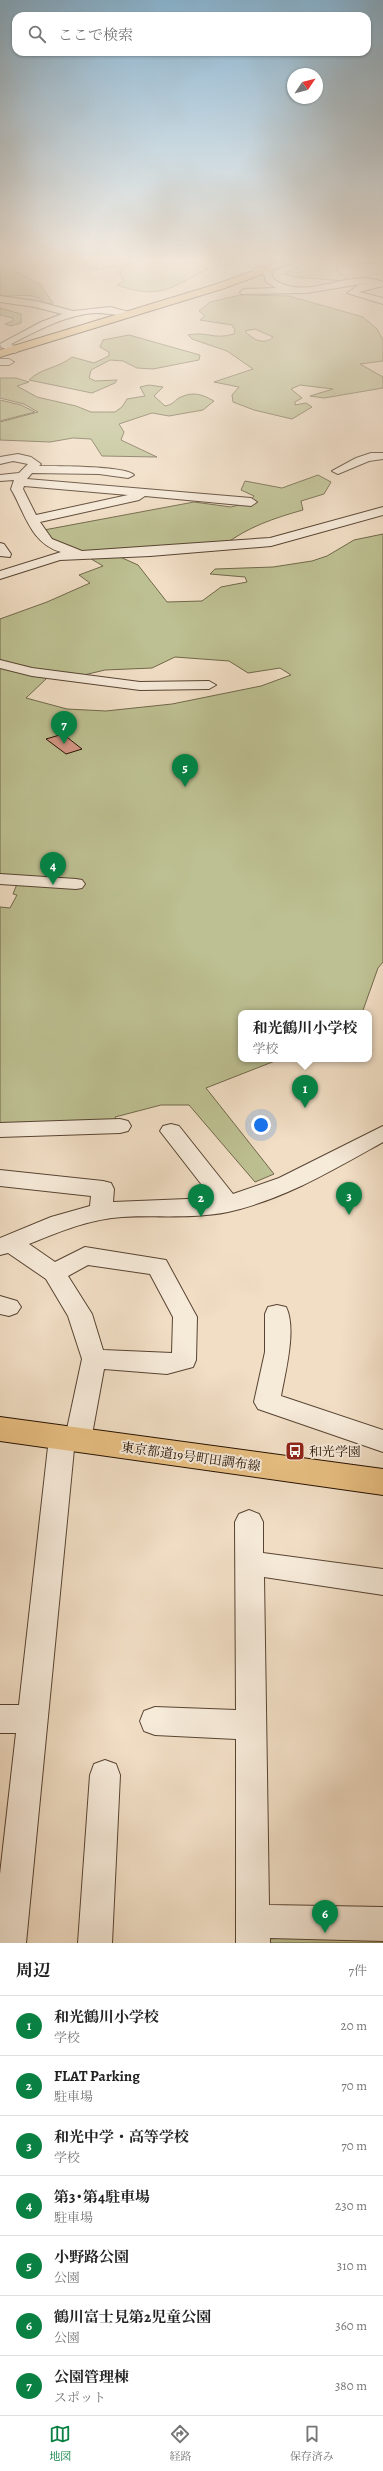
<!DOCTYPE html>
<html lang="ja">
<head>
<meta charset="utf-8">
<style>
	body { margin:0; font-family:Alegreya,"Noto Serif JP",serif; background:#f2f2f2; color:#222 }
	.compass { position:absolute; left:287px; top:68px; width:36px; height:36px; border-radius:50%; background:#fff; box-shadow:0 1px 3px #0004; rotate:55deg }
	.you { position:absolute; left:261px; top:1125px; width:14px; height:14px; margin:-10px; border:3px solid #fff; border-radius:50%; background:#1a73e8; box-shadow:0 0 0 6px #1a73e833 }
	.badge { display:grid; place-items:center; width:26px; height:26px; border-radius:50%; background:#0b8043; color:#fff; font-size:13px; font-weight:700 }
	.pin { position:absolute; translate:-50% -33px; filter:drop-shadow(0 1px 2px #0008) }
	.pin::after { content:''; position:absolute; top:21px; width:14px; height:12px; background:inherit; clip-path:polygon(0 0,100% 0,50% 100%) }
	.popup { position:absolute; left:238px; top:1010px; width:134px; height:52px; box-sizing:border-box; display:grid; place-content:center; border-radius:8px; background:#fff; filter:drop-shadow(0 1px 3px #0005); font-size:13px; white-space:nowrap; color:#767676 }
	.popup b { font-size:15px; color:#222 }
	.popup::after { content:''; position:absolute; left:50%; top:100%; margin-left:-8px; border:8px solid transparent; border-top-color:#fff }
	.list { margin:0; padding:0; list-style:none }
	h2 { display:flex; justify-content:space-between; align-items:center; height:52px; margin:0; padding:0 16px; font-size:17px }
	h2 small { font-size:13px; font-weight:400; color:#767676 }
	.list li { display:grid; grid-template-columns:26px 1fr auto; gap:12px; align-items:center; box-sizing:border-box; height:60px; padding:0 16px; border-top:1px solid #e0e0e0 }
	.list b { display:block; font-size:15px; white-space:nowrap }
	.list p { margin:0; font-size:13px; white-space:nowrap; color:#767676 }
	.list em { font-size:13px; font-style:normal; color:#767676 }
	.icon { flex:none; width:22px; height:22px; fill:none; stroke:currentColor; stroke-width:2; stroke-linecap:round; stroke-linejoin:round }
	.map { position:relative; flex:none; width:383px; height:1943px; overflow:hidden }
	.search { position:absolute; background:#fff; box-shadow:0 1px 3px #0004; left:12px; right:12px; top:12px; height:44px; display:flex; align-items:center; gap:10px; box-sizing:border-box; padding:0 14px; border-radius:12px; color:#767676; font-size:15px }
	.sheet { height:472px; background:#fff }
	nav { display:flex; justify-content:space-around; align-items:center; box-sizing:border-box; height:56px; border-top:1px solid #e0e0e0; background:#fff; font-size:11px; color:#767676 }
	nav a { display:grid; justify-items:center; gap:2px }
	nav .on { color:#0b8043 }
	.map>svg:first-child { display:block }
</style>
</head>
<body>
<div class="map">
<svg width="383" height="1943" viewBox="0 0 383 1943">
	<rect width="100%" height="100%" fill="#f1dec5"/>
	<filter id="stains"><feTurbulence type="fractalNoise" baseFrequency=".005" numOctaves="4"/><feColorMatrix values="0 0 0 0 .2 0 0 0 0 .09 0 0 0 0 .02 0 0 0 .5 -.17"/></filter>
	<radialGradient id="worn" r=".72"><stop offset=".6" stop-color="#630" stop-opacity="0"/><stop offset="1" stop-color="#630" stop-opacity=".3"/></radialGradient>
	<path fill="#bdc092" stroke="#71684a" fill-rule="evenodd" d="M195 258V263L208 269C171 288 159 300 117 285L123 281 119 271 127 266C113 265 97 273 86 267L87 263 70 259Z
		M341 258H383V263L352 264 335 269 348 279 343 281 295 277 284 274 310 261Z
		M0 267 13 270 40 284 53 303 45 304C42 302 41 299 38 298 30 293 11 297 0 296Z
		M240 295 289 296 363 317 377 329 383 340V361L360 364 383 377V388L324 398 310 396 333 389 300 385 291 389 302 398 295 402V405L306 403 312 407 292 419 254 410 233 402 232 395 239 387 214 382 253 369 227 351 192 339 188 335C207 331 213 340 234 334L235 330 232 325 200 320 205 316 199 311 210 302ZM255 329 273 337C264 346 252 339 245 331Z
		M0 308 21 314V323L11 326 5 324 13 321V318L0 315Z
		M129 335 200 355 199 360 153 369 137 368 123 361 110 360 91 370 89 378 95 381 117 380 115 383 92 393 29 380C41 368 59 368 72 357L94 363 109 356V352L100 347 103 340Z
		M0 378H16L29 382 17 386 37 397 76 406 91 412H115L122 407 127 399 145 396 140 387 149 385 163 387 154 396 165 406C175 404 174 400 181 397 194 391 203 395 214 401L203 410 169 416 152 413 119 424 124 432 121 440 157 457 102 456 91 439 73 438 50 442 0 440V422L38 412 24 404 0 398Z
		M0 400 21 405 35 412 0 421Z
		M318 475 331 482 324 494 301 501 303 510C274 518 248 527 224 545L84 552 60 546 44 530 194 502 231 507 249 502 254 496 241 490 245 481 282 488Z
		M383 534V962L378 968 362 1013H241V1059H280L206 1088 274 1174 255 1182 189 1105H161L115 1117 120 1126 0 1133V907L10 908 17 895 13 894 19 879 0 877V619L47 602 90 583 79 575 103 566 88 557 118 556 138 565 167 602 202 601 221 587 247 582 245 577 210 574 215 569 273 567 312 561 327 556 354 540ZM175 657 229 661 248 673 280 668 291 675 261 686 172 704 106 711 67 709 26 698 47 678 67 679 105 670 152 668Z
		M383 1929V1943H265V1936Z"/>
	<path fill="#d69786" stroke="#251101" d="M63 734 82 749 66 754 46 739Z"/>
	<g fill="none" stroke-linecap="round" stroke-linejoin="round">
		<g stroke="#584432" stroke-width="2">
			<path id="minor" d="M230 258H243L230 262Z
				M305 258H314L310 261Z
				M257 267 271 271 273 279C310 303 346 267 383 282V286L359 292 383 298V304L347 293 359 285 368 283 306 293 241 294 240 292 244 289 276 288 266 282 264 275 254 272 253 270Z
				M0 296 36 301 73 311 110 307 129 312C123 318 104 312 95 313 65 315 37 331 11 344L20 350 15 353 1 347 0 344 41 322 62 314 35 307 0 302Z
				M0 359H9L14 362 9 365H0Z
				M371 453H383V459L369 461 338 474 332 471 356 458Z
				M18 454 31 457 41 464 39 466C54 466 127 466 134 475L128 478 99 474 32 473 27 479 251 498 257 502 251 506 145 496 139 500 40 522 52 539 82 551 270 538 383 507V515L271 546 150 556 60 560 0 579V571L61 552C31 544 25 513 11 489L14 480 0 481V475L19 473 28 464 13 461 0 464V457ZM24 486 128 495 36 515 23 489Z
				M0 543 4 544 11 554 10 557 0 556Z
				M0 660 32 668 140 682 209 681 216 685 209 689 140 690 32 676 0 668Z
				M0 874 76 879 82 880 85 884 82 888 76 889 0 884Z
				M120 1119 128 1121 131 1126 128 1131 120 1133 0 1137V1123Z
				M171 1124 179 1126 233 1194 279 1178 383 1126V1142C333 1170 285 1199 228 1212 194 1219 157 1215 122 1217 89 1219 59 1232 29 1244L55 1262 85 1247 166 1260 197 1317 196 1360 193 1367 167 1374 104 1369 91 1440 87 1448 78 1451 74 1449 26 1943H0V1874L16 1733H0V1705H19L49 1438 53 1430 62 1427 67 1429 82 1359 68 1316 46 1279 8 1253 0 1255V1238L51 1217 90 1206 91 1196 0 1186V1170L103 1181 111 1183 114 1189 113 1202 212 1198 160 1131 163 1126ZM88 1265 150 1274 173 1317 172 1353 103 1350 92 1314 68 1276Z
				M0 1296 17 1301 21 1307 17 1313 9 1316 0 1314Z
				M277 1305 286 1307C297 1329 285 1373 281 1396L383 1430V1452L258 1409 254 1402 265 1352V1314L268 1307Z
				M249 1510 259 1514 263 1522V1553L383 1569V1595L264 1577 269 1905 383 1907V1941L270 1938V1943H236V1739L155 1735 144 1731 140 1721 144 1711 155 1707 236 1710 235 1522 239 1514Z
				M105 1760 116 1764 120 1775 112 1943H78L90 1775 94 1764Z"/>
		</g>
		<g stroke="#251101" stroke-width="2">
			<path id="major" d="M290 258H305L225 288 0 357V350L217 284Z
				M0 1417 383 1469V1495L0 1441Z"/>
		</g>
		<use href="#minor" fill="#f6ead9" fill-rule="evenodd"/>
		<use href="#major" fill="#e8bf82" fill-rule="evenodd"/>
	</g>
	<linearGradient id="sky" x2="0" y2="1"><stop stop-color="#89b7d6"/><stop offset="0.49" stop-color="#f9f0e5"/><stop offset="1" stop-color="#f9f0e5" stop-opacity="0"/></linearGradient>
	<rect width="383" height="530" fill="url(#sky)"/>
	<defs>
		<g id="bus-square" transform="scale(1)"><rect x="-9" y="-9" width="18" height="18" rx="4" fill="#8f2418" stroke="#f6ead9"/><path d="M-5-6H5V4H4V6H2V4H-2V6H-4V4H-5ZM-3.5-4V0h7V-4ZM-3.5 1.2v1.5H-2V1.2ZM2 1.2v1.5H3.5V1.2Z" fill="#fff"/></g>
	</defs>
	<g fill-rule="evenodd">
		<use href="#bus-square" x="295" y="1451"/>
	</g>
	<g text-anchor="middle" stroke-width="4" stroke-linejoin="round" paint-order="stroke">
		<g font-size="13" fill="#251101" stroke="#f6ead9" text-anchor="start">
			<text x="309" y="1456">和光学園</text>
		</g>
		<g font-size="13" fill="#251101" stroke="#f6ead9">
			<text transform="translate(191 1456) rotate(8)" y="5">東京都道19号町田調布線</text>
		</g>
	</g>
	<rect width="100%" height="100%" filter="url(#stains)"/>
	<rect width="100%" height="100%" fill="url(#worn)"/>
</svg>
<svg class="compass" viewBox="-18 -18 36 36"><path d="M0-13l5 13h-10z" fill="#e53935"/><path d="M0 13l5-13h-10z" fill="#767676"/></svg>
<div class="you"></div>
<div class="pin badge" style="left:305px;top:1108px">1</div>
<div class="popup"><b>和光鶴川小学校</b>学校</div>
<div class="pin badge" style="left:201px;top:1217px">2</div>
<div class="pin badge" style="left:349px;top:1215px">3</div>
<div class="pin badge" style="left:53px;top:885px">4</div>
<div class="pin badge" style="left:185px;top:787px">5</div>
<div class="pin badge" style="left:325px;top:1933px">6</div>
<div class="pin badge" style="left:64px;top:744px">7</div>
<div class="search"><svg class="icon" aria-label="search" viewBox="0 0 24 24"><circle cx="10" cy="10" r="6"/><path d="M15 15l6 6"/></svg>ここで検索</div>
</div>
<section class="sheet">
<h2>周辺<small>7件</small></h2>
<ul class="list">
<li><span class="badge">1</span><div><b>和光鶴川小学校</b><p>学校</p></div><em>20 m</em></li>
<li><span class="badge">2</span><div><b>FLAT Parking</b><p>駐車場</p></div><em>70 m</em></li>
<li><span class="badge">3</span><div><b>和光中学・高等学校</b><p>学校</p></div><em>70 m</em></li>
<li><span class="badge">4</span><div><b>第3･第4駐車場</b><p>駐車場</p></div><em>230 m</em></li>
<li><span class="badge">5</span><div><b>小野路公園</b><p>公園</p></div><em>310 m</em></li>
<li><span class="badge">6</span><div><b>鶴川富士見第2児童公園</b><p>公園</p></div><em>360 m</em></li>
<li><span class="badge">7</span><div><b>公園管理棟</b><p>スポット</p></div><em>380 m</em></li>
</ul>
</section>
<nav>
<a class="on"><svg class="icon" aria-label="map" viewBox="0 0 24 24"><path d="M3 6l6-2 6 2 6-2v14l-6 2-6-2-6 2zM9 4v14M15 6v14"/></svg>地図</a>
<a><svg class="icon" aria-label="directions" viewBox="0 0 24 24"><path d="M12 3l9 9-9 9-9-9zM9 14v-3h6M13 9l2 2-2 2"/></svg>経路</a>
<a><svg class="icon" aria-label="saved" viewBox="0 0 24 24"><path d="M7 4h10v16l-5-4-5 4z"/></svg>保存済み</a>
</nav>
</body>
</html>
